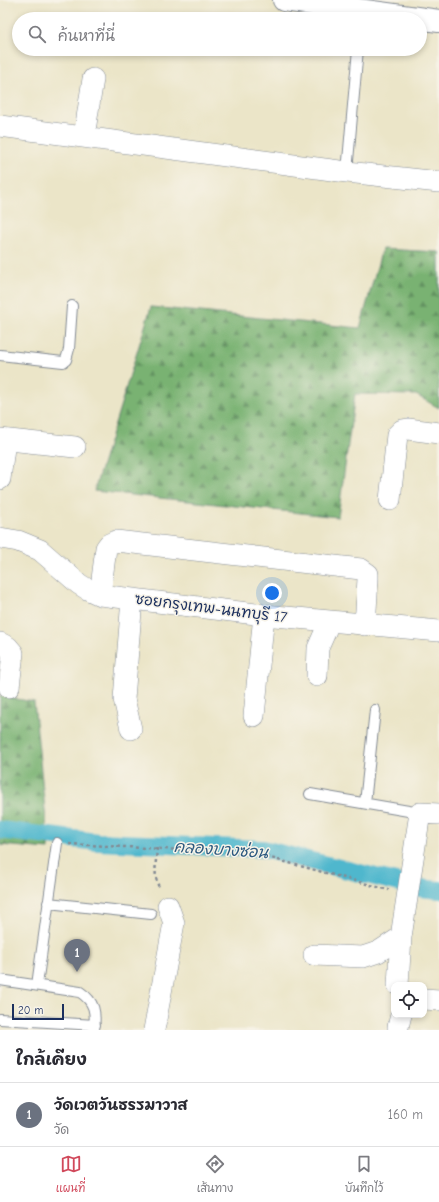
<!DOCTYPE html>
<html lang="th">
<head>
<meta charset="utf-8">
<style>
	body { margin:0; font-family:"Comic Neue","Playpen Sans Thai",sans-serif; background:#f2f2f3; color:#2b2b33 }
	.controls { position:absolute; right:12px; bottom:12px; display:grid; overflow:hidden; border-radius:8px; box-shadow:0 2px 6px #0003 }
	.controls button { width:36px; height:36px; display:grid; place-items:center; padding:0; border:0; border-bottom:1px solid #e1e1e2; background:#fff; color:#2b2b33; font:20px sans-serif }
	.scale { position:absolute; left:12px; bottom:10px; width:52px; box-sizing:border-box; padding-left:4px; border:2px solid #1b2f5e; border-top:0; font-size:11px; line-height:14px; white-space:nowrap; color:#1b2f5e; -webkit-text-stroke:3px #f7f3e8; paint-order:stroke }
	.you { position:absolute; left:272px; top:593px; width:14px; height:14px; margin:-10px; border:3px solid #fff; border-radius:50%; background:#1a73e8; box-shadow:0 0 0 6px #1a73e833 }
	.badge { display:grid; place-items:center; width:26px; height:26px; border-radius:50%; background:#d1495b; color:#fff; font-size:13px; font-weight:700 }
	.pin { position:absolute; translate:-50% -33px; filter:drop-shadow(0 1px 2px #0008) }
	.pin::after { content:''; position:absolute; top:21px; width:14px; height:12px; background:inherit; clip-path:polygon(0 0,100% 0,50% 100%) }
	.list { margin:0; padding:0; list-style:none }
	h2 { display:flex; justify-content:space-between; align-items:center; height:52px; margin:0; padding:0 16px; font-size:17px }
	h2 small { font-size:13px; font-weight:400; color:#7c7c81 }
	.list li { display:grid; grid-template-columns:26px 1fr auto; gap:12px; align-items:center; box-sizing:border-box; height:64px; padding:0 16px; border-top:1px solid #e1e1e2 }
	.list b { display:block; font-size:15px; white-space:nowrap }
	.list p { margin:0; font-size:13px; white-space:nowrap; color:#7c7c81 }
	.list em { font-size:13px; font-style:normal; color:#7c7c81 }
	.icon { flex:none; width:22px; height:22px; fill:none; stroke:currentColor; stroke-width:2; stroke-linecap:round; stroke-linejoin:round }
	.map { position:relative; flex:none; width:439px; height:1030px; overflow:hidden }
	.search { position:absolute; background:#fff; box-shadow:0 2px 6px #0003; left:12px; right:12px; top:12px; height:44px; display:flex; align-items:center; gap:10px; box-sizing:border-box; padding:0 14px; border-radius:22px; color:#7c7c81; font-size:15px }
	.sheet { height:116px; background:#fff }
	nav { display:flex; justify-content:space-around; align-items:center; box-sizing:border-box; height:56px; border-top:1px solid #e1e1e2; background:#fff; font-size:11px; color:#7c7c81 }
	nav a { display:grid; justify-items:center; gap:2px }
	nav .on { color:#d1495b }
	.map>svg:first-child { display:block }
</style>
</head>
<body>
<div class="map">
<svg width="439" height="1030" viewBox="0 0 439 1030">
	<defs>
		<pattern id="forest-firs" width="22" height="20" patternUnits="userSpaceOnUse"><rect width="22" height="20" fill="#79b272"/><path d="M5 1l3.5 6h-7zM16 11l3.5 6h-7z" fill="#629161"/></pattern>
	</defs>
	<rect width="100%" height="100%" fill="#f7f3e8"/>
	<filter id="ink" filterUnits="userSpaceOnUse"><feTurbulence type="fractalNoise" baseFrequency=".025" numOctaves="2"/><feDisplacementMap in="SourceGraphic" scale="8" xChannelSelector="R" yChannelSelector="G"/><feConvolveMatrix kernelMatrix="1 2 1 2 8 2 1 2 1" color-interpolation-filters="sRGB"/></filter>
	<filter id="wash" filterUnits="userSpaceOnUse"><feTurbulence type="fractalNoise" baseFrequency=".012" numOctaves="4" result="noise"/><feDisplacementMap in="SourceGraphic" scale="16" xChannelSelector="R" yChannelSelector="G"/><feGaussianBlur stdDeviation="0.9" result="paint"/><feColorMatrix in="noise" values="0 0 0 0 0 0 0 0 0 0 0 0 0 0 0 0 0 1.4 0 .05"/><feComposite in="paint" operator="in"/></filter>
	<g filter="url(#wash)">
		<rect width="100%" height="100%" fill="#ebe5c8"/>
		<path fill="url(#forest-firs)" stroke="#4a7068" d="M382 249 439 252V408L416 395 355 394 338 517 94 491 151 307 360 328Z
			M0 696 34 702 49 849 0 845Z"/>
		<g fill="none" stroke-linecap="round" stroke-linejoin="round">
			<path stroke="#4fb7cd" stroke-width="18" d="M0 830 98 842 263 849 420 888 439 890"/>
		</g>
	</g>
	<g filter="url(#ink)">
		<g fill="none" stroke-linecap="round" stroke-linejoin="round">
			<g stroke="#838a93" stroke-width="12">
				<path id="service" d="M347 172 358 49
					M0 355 63 362 66 360 69 349 72 306
					M310 794 420 813
					M365 803 375 710
					M48 903 151 914
					M0 980 80 992C95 1002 96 1012 94 1030
					M37 985 57 843
					M0 1019 95 1025"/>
			</g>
			<g stroke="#838a93" stroke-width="22">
				<path id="minor" d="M0 126 347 172 439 182
					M84 137 93 79
					M0 439 75 447
					M0 479 5 440
					M390 500 397 435 402 430 408 429 439 433
					M0 538 18 541 40 550 79 584 87 589 100 595 264 615 439 631
					M100 595 106 548 109 544 116 541 361 569 368 574V579L365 625
					M0 643 8 647 13 653 9 687
					M317 676 318 648 326 630V621
					M254 716 264 615
					M131 729 124 699 132 599
					M314 955 363 957 378 952 401 937
					M398 985 401 937 420 813 439 814
					M424 999 439 1000
					M154 1030 174 923 168 906
					M398 1030V1027L401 1015"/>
			</g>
			<g stroke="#838a93" stroke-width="24">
				<path id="tertiary" d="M284 0 439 21"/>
			</g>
			<path stroke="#838a93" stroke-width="2.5" stroke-dasharray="3 3" stroke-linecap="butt" d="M69 844 256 854 389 890
				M157 848C156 862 153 877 160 889"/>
			<use href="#service" stroke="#fff" stroke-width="10"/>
			<use href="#minor" stroke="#fff" stroke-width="21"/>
			<use href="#tertiary" stroke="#fff" stroke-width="22"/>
		</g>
	</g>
	<g text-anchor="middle" stroke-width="3" stroke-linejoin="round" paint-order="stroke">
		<g font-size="15" fill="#1b2f5e" stroke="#f7f3e8">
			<text transform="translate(211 608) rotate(7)" y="5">ซอยกรุงเทพ-นนทบุรี 17</text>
		</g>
		<g font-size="16" font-style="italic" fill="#2b587f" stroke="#f7f3e8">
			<text transform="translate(221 849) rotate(4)" y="6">คลองบางซ่อน</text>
		</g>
	</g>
</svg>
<div class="controls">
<button><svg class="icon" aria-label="locate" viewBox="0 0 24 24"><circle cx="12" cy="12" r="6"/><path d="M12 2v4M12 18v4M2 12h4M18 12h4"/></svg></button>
</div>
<div class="scale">20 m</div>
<div class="you"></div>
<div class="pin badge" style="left:77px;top:972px;background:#6b7280">1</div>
<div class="search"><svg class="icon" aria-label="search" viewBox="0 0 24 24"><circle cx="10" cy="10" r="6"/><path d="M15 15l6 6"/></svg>ค้นหาที่นี่</div>
</div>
<section class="sheet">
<h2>ใกล้เคียง<small></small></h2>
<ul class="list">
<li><span class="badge" style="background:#6b7280">1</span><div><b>วัดเวตวันธรรมาวาส</b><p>วัด</p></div><em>160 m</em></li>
</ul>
</section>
<nav>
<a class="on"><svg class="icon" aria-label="map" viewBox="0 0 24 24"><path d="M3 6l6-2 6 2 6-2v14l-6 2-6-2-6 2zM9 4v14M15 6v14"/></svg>แผนที่</a>
<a><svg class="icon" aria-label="directions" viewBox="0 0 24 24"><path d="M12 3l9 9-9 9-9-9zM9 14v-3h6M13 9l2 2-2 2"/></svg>เส้นทาง</a>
<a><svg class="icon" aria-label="saved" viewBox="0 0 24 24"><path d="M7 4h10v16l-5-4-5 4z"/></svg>บันทึกไว้</a>
</nav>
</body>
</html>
